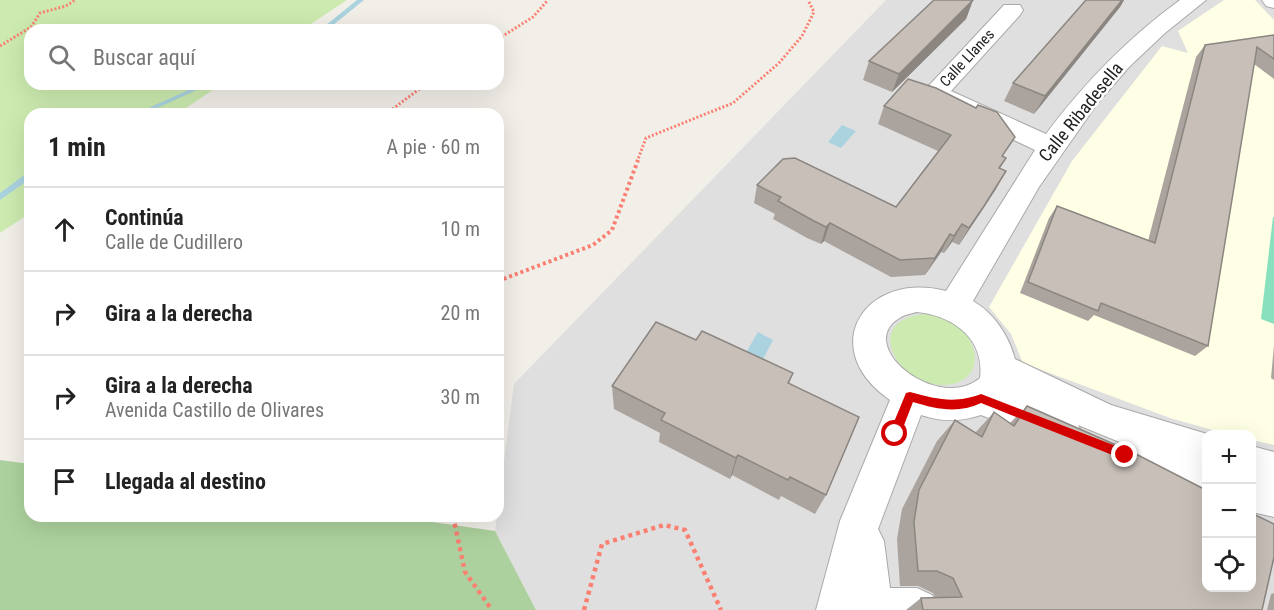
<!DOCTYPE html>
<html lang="es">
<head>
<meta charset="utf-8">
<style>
	body { margin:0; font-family:"Roboto Condensed",sans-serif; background:#f6f6f6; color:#222 }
	.controls { position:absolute; right:18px; bottom:18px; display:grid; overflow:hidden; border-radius:12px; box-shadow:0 6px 24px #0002 }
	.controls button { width:54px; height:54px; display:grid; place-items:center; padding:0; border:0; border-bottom:2px solid #e0e0e0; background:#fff; color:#222; font:30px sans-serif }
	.stop { position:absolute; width:18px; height:18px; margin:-14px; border:4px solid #d40000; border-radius:50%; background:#fff }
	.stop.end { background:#d40000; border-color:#fff; box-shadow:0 2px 6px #0008 }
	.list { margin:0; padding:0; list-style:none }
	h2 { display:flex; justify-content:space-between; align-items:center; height:78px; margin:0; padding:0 24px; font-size:26px }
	h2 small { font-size:20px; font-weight:400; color:#767676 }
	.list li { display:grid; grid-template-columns:39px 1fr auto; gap:18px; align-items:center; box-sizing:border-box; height:84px; padding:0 24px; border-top:2px solid #e0e0e0 }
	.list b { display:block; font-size:22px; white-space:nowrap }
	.list p { margin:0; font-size:20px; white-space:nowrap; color:#767676 }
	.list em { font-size:20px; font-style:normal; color:#767676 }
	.icon { flex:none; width:33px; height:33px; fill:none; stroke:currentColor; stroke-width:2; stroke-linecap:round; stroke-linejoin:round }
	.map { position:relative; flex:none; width:1274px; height:610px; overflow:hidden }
	.search { position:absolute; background:#fff; box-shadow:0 6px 24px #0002; left:24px; top:24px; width:480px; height:66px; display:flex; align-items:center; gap:15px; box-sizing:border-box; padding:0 21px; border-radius:18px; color:#767676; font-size:22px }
	.panel { position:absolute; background:#fff; box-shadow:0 6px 24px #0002; left:24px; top:108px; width:480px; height:414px; border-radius:18px }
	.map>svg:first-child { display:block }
</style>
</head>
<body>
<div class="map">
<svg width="1274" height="610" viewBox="0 0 1274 610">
	<rect width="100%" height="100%" fill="#f2efe9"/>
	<path fill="#e0dfdf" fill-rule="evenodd" d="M886 0H1274V610H536L495 531 514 384ZM1206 434H1252V588H1206Z"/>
	<path fill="#ffffe5" d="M1224 0H1255L1274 20V445L1252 440V434H1227L1170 418 1023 363 1011 334 989 307 1072 161 1162 46 1188 53 1178 31Z"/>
	<path fill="#cdebb0" d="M0 0H347L302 30H30V84H222L177 114H30V213L0 233Z
		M925 314C939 316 952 320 962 330 980 348 981 377 953 384 903 395 856 320 925 314Z"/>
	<path fill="#add19e" d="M0 460 30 464V516H391L495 531 536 610H0Z"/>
	<path fill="#88e0be" d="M1273 217H1274V324L1261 319Z"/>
	<path fill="#aad3df" d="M842 125 856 131 841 148 828 142Z
		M758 332 773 340 758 369 741 361Z"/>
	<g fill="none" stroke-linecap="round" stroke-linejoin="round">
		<path fill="#aad3df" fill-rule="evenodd" d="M357 0H364L327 30H320Z
			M202 84H210L144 114H135Z
			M27 173H30V179L0 200V193Z"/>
		<g stroke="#a9a9a9" stroke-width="2">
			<path id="minor" d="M1180 0H1206L1165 33 1129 67 1097 104 1039 187 973 301C994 313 1009 336 1015 359L1111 405 1207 434 1206 501 1175 492 1117 470 1112 457 1117 444 1122 443 1078 425 1080 429 1074 441 1061 446 981 415C960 422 942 422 921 415L878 529 884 541 890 588H917L932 595 939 610H816L840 521 890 400C815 348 865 270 946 291L1035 150 926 99 922 93 1004 5H1020L1023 10 1020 15 951 91 1046 134C1085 82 1128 38 1180 0ZM916 312C952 315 985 338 980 378 938 413 855 347 898 319 903 315 910 314 916 312Z
				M1262 0H1274V8L1266 6Z
				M1252 446 1274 452V517L1252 512Z"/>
		</g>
		<path stroke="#fa8072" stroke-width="3" stroke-dasharray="2 2" stroke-linecap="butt" d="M498 39 533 17 548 0
			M0 46 31 27 40 13 66 6 75 0
			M386 114 426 84
			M637 162 646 138 733 103 779 63 802 36 814 12 808 0"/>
		<path stroke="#fa8072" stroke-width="4" stroke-dasharray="3 3" stroke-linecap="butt" d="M498 281 593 245 612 230 638 160"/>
		<path stroke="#fa8072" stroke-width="4.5" stroke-dasharray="4 4" stroke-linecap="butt" d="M453 516 465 572 492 610
			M584 610 602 544 664 525 685 530 721 610"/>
		<use href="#minor" fill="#fff" fill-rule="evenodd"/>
	</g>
	<path fill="#aba49e" d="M973 0 966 19 892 92 863 80 869 61Z
		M1086 0H1124L1120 7 1034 114 1004 101 1013 83Z
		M1274 35V79L1254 64 1208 346 1195 356 1094 315 1088 321 1020 293 1049 218 1057 206 1148 241 1196 57 1205 45Z
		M884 106 1006 158 1000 168 996 189 959 245 952 242 944 253 941 252 925 275 891 277 824 241 821 244 807 238 773 219 775 214 754 203 757 185 896 207 938 151 878 124Z
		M696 340 793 373 789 384 826 495 815 514 781 496 779 500 732 475 730 479 659 442 660 433 614 409 612 386Z
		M1274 345V380L1271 378Z
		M1027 406 1262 610H906L921 598H935L933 593 918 586H900L897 539 902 509 937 441 955 420 975 433 994 412 1010 423Z
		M1274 593V610H1267L1271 594Z"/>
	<path fill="#8b8681" d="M973 0 966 19 892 92 899 74Z
		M1122 0H1124L1120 7 1034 114 1045 96Z
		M1006 171 996 189 959 245 969 228Z
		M830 223 824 241 821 244 826 227Z
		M962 224 952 242 944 253 954 236Z
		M950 234 941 252 925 275 935 258Z
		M738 455 732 475 730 479 736 458Z"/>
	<path fill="#c7bfb8" stroke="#8b8681" stroke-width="1.5" d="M934 0H973L899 74 869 61Z
		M1086 0H1122L1045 96 1013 83Z
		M1274 35V59L1257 47 1208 346 1101 303 1098 311 1028 282 1057 206 1155 243 1205 45Z
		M908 79 936 88 976 108 978 105 997 112 1015 137 1002 156 1006 158 999 168 1006 171 984 206 969 228 962 224 954 236 950 234 935 258 900 260 830 223 826 227 812 220 778 201 781 197 757 185 783 159 795 158 896 207 951 135 884 106Z
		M656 322 696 340 702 331 793 373 788 383 859 417 826 495 790 477 788 480 738 455 736 458 661 420 665 413 612 386Z
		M1027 406 1132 452 1206 490V588H1251V513L1274 524V557L1262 610H923L921 598 962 597 953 578 937 571H918L914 522 919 490 955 420 982 437 994 412 1014 426Z"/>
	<path fill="#d40000" d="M910 392C936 399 955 404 981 394L1129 451 1131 455 1125 460 981 403C958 414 936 409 913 402L899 438 895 439 889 434 906 393Z"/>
	<g text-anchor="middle" stroke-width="5" stroke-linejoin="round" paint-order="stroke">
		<g font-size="15" fill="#222" stroke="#fff">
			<text transform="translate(967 58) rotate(-47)" y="5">Calle Llanes</text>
		</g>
		<g font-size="18" fill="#222" stroke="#fff">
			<text transform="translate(1081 112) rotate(-51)" y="6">Calle Ribadesella</text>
		</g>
	</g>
</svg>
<div class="controls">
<button>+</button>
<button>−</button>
<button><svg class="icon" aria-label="locate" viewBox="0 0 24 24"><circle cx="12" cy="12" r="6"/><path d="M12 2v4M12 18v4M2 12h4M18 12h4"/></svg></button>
</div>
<div class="stop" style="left:895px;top:434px"></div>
<div class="stop end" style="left:1125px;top:455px"></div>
<div class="search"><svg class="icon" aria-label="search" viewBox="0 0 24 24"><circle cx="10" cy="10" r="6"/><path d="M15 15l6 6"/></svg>Buscar aquí</div>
<section class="panel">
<h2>1 min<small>A pie · 60 m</small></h2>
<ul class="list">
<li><svg class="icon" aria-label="ahead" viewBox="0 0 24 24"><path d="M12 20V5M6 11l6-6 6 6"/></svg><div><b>Continúa</b><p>Calle de Cudillero</p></div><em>10 m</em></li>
<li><svg class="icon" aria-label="right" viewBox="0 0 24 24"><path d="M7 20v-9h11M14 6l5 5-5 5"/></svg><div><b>Gira a la derecha</b></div><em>20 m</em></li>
<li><svg class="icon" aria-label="right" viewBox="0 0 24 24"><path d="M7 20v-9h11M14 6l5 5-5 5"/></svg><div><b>Gira a la derecha</b><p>Avenida Castillo de Olivares</p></div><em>30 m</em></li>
<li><svg class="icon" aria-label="arrive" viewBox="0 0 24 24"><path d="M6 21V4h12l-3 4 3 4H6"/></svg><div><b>Llegada al destino</b></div></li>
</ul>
</section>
</div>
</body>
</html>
